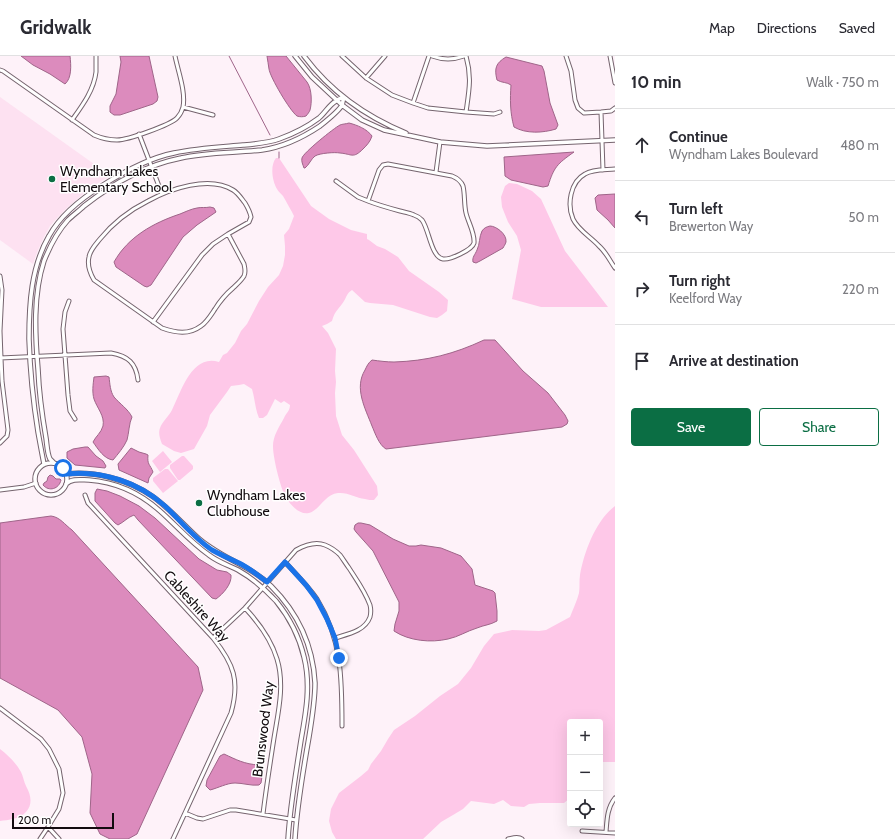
<!DOCTYPE html>
<html lang="en">
<head>
<meta charset="utf-8">
<style>
	body { margin:0; font-family:Cabin,sans-serif; background:#f2f2f3; color:#2b2b33 }
	.controls { position:absolute; right:12px; bottom:12px; display:grid; overflow:hidden; border-radius:4px; box-shadow:0 4px 16px #0002 }
	.controls button { width:36px; height:36px; display:grid; place-items:center; padding:0; border:0; border-bottom:1px solid #e1e1e2; background:#fff; color:#2b2b33; font:20px sans-serif }
	.scale { position:absolute; left:12px; bottom:10px; width:102px; box-sizing:border-box; padding-left:4px; border:2px solid #120b0f; border-top:0; font-size:11px; line-height:14px; white-space:nowrap; color:#120b0f; -webkit-text-stroke:3px #fff; paint-order:stroke }
	.stop { position:absolute; width:12px; height:12px; margin:-9px; border:3px solid #1a73e8; border-radius:50%; background:#fff }
	.stop.end { background:#1a73e8; border-color:#fff; box-shadow:0 1px 4px #0008 }
	.list { margin:0; padding:0; list-style:none }
	h2 { display:flex; justify-content:space-between; align-items:center; height:52px; margin:0; padding:0 16px; font-size:17px }
	h2 small { font-size:13px; font-weight:400; color:#7c7c81 }
	.list li { display:grid; grid-template-columns:26px 1fr auto; gap:12px; align-items:center; box-sizing:border-box; height:72px; padding:0 16px; border-top:1px solid #e1e1e2 }
	.list b { display:block; font-size:15px; white-space:nowrap }
	.list p { margin:0; font-size:13px; white-space:nowrap; color:#7c7c81 }
	.list em { font-size:13px; font-style:normal; color:#7c7c81 }
	.actions { display:flex; gap:8px; padding:12px 16px }
	.actions a { flex:1; padding:9px 0; border:1px solid #0b6e44; border-radius:4px; text-align:center; font-size:14px; color:#0b6e44 }
	.actions .main { background:#0b6e44; color:#fff }
	.icon { flex:none; width:22px; height:22px; fill:none; stroke:currentColor; stroke-width:2; stroke-linecap:round; stroke-linejoin:round }
	.map { position:relative; flex:none; width:615px; height:783px; overflow:hidden }
	header { display:flex; align-items:center; gap:24px; box-sizing:border-box; height:56px; padding:0 20px; background:#fff; border-bottom:1px solid #e1e1e2 }
	header strong { font-size:19px }
	nav { display:flex; gap:22px; margin-inline-start:auto; font-size:14px }
	main { display:flex }
	aside { flex:1; background:#fff }
	.map>svg:first-child { display:block }
</style>
</head>
<body>
<header>
<strong>Gridwalk</strong>
<nav><a>Map</a><a>Directions</a><a>Saved</a></nav>
</header>
<main>
<div class="map">
<svg width="615" height="783" viewBox="0 0 615 783">
	<rect width="100%" height="100%" fill="#fef2f9"/>
	<path fill="#fde1f1" d="M0 41 108 118 110 120 90 132 68 151 58 161 50 170 44 181 38 194 33 208 0 184Z"/>
	<path fill="#fec8e8" d="M276 102H279L311 150 329 163 351 174 367 178V183L369 184 377 190 385 193 398 201 409 215 439 236 448 244 447 255 442 259 437 262 430 261 393 249 370 247 365 246 352 234C347 237 347 240 344 245 339 253 335 254 332 265L327 268 322 270 328 277 336 293 335 315 336 326 335 337 336 360 342 379 354 394 377 430 378 439 374 444C371 444 368 444 365 443 356 442 348 436 338 437 325 438 320 454 309 457 298 460 286 444 283 435 279 425 273 401 273 390 273 380 279 371 284 362 286 357 290 355 290 349L284 345 281 347 275 343 267 359 263 362H259C255 353 255 343 252 333L244 328 239 329 231 330 227 336 210 359 207 370 194 393 181 397 174 395 162 388C160 383 158 377 160 372 162 366 169 360 172 354 181 336 192 297 219 306L223 299 227 297 235 287 241 275 247 268 259 245 268 231 279 219 283 210 285 199V190L284 179 289 173 294 160C291 154 287 147 283 140 281 138 278 135 277 133 272 125 270 109 276 102Z
		M509 127 517 128 532 135 541 143 565 195 608 251H541L512 243 521 194 517 180 508 166 502 151 501 141 505 130Z
		M163 395 172 406 160 416 152 405Z
		M182 400H184L193 410V413L180 424H178L170 412V409Z
		M165 413H168L178 425 163 437 153 425V422Z
		M615 450V706H600V666H570V742L564 747H540L529 748 524 751 511 750 503 744 494 748 471 745 463 753 453 759 441 766 423 783H336L332 776 329 765 331 753 339 737 361 720 368 714 371 708 381 695 388 683 394 674 415 660 440 640 458 628 471 612 484 590 494 578 512 574 539 575 546 574 570 561C573 553 577 545 579 537 580 531 579 525 580 519 584 496 596 464 615 450Z
		M0 693C8 699 16 707 21 716 23 720 24 726 26 730 31 739 33 748 26 756 20 763 8 764 0 765Z"/>
	<path fill="#dc8bbd" stroke="#9f6589" d="M21 0H70C71 9 72 22 65 28L50 18 33 9Z
		M120 0H149L158 41 157 45 153 48 120 59H114L110 56V50L116 38 121 6Z
		M267 0H286L307 26C312 33 312 47 310 54 310 55 307 59 306 60 303 61 300 61 297 60 290 55 270 21 269 13 268 9 268 4 267 0Z
		M506 1 542 10 544 15 550 47 558 69 556 73C543 77 526 78 514 71 510 57 510 43 511 29 507 26 502 27 497 24 494 12 496 7 506 1Z
		M349 67C357 69 367 73 372 80 370 86 367 89 363 93 353 103 352 98 340 97 335 96 320 97 315 100 311 103 309 109 305 112H304C303 109 301 105 302 102 303 97 334 72 340 69 342 68 346 68 349 67Z
		M574 96C557 108 554 111 548 130L543 131 511 124 505 120 504 101Z
		M615 138V172L608 164 597 154 595 142 598 139Z
		M210 151 214 152 216 156 197 169 183 181 151 229 147 231 144 230 116 211 114 206C128 181 153 167 180 158 185 156 191 153 197 152 201 151 206 152 210 151Z
		M490 170C496 170 507 178 506 186 505 189 504 190 503 192L480 205 476 207 473 206C472 201 475 199 477 194 480 188 479 181 482 175 484 172 486 171 490 170Z
		M484 284H495L523 315 548 337 565 359 568 365 567 368 562 371 386 393C379 389 375 377 372 370 365 352 354 332 365 314 367 310 368 307 372 304 379 305 387 306 394 306 427 305 454 298 484 284Z
		M106 320 109 321C110 328 110 335 114 341 120 348 128 353 132 361 129 367 129 377 127 384 124 391 118 398 113 404 104 403 98 393 93 386 96 380 101 377 103 370 105 360 97 352 94 343 92 336 93 329 94 321Z
		M85 391H88L96 400 103 405 106 410 105 412 75 409 67 402V396L73 393Z
		M131 392 139 396 146 398 148 399C147 409 150 408 153 416L149 422 148 427 119 414 118 408Z
		M50 419 53 420 56 423H60L61 424C59 433 49 436 43 429L44 427 47 425 48 421Z
		M97 433 107 435 120 440 139 450 155 462 199 503 217 514 227 516 231 519C232 528 223 538 216 543L212 542 138 464 134 459C128 461 124 466 118 469L115 467 95 445V437Z
		M51 460C60 461 65 469 72 474L198 611 203 634 137 778 128 783H110L100 778 90 757 92 718 82 681 58 654 0 622V467Z
		M358 467H361L370 469 393 483 409 490H416L421 489 441 492 461 500 472 513 475 529 493 535 495 537 497 555V565C490 569 484 569 477 572 467 575 458 581 448 583 431 587 409 585 394 575L395 568 399 555V546L373 495 356 476 354 473 355 469Z
		M224 698C237 704 244 708 259 709L263 714 261 727 259 729C251 730 243 727 235 727 227 727 218 732 210 734L206 730 207 724 220 700Z"/>
	<g fill="none" stroke-linecap="round" stroke-linejoin="round">
		<path stroke="#9f6589" stroke-width="1" d="M229 0 270 79
			M279 102V96"/>
		<g stroke="#75646e" stroke-width="5">
			<path id="minor" d="M342 0 366 22 392 39 413 47 428 52 466 56 494 58 500 56
				M432 0C443 4 453 4 464 0
				M566 0 571 15 575 44 578 52 584 57 601 56 611 55 615 52
				M610 0 615 27
				M0 14 3 15 94 79C101 82 109 84 117 84 128 84 170 69 177 62 180 59 182 55 183 51 186 36 178 15 175 0
				M366 22 385 0
				M413 47 429 0
				M183 51 213 59
				M466 56C469 35 472 21 466 0
				M601 56 603 114
				M72 64C82 50 94 34 96 16 96 11 96 5 96 0
				M139 78 162 138
				M388 108 452 120C457 122 461 125 463 130 465 138 464 149 466 157 468 166 475 177 474 187 472 194 450 204 443 203 431 201 429 173 422 164 420 162 417 160 414 159 410 157 404 156 400 155 389 152 378 149 368 145L379 114 383 109Z
				M615 113C605 114 593 113 585 118 570 126 567 149 573 163 578 174 591 181 599 190 606 196 610 205 615 212
				M436 116 440 86
				M336 125 358 141 368 145
				M0 220 2 234 0 275 1 302 2 325 8 374 7 380 0 387
				M69 245 65 256 63 273 68 339 70 355 75 363
				M153 266 202 199 213 188 228 178 249 166 251 161C250 156 248 152 245 147 241 142 238 137 233 134 209 119 170 133 148 145 130 154 113 167 100 183 96 188 90 194 89 201 87 209 90 217 94 224L162 272C176 277 189 279 201 270 207 266 211 259 215 253 220 245 226 238 233 232 237 228 241 225 244 220 246 216 245 213 244 208L228 178
				M0 302 111 297C128 300 136 307 138 324
				M0 434 24 431 36 427
				M85 439 88 447 213 582C234 608 240 625 231 657L173 783
				M285 506C296 518 308 530 317 543 342 583 342 624 342 670
				M245 552C259 567 271 583 277 603 285 629 278 657 274 682 270 708 266 733 263 758
				M213 582 245 552 296 494C305 489 315 485 325 489 330 491 336 495 340 499 343 503 346 508 349 512 356 523 365 535 370 549 371 553 371 557 370 561 365 575 348 578 335 582
				M0 652 41 683 49 693 59 713 63 737 59 753 48 771 40 783
				M185 757 197 762 203 763 230 754H236L296 764
				M48 771 59 783
				M582 775 615 777
				M606 776C607 764 607 752 615 742
				M508 783C513 782 518 780 522 783"/>
		</g>
		<g stroke="#75646e" stroke-width="5.5">
			<path id="tertiary" d="M295 0 312 21 342 49 362 64 384 74 440 86 487 90 615 84
				M304 0C330 35 367 61 406 77
				M54 407C52 405 52 405 50 403 47 397 47 388 46 382 42 359 39 336 38 313 35 278 33 239 44 205 50 190 57 176 68 164 73 159 79 155 84 150 112 128 146 109 181 102 207 96 235 97 262 94 283 91 302 82 320 70 325 66 339 55 342 49 343 47 343 43 344 41
				M35 423a16 16 0 1 1 32 0a16 16 0 1 1-32 0Z
				M44 408C42 398 40 387 38 376 33 345 30 314 29 283 29 248 31 211 49 180 61 158 82 142 103 129 125 115 149 102 174 97 197 92 220 91 243 89 255 88 268 87 279 83 293 78 307 71 319 62 325 57 329 49 336 45 338 43 341 42 344 41
				M66 418C95 415 127 423 152 440 168 451 182 467 196 480 219 502 249 508 271 530 298 557 313 590 315 627 315 645 312 663 309 681 303 715 297 749 295 783
				M66 428C72 422 81 424 89 424 115 426 140 437 160 455 176 469 190 486 209 499 218 506 228 509 238 514 252 522 265 533 276 545 289 561 299 580 304 601 311 629 306 656 301 684 296 717 290 750 288 783"/>
		</g>
		<use href="#minor" stroke="#fff" stroke-width="3"/>
		<use href="#tertiary" stroke="#fff" stroke-width="3.5"/>
	</g>
	<g fill="none" stroke-linecap="round" stroke-linejoin="round">
		<path stroke="#1a73e8" stroke-width="5" d="M63 412 66 418C101 414 138 426 165 450 180 464 194 482 212 494 221 499 230 503 239 507 249 512 258 519 267 526L285 506 306 529 317 544 327 563 335 582 339 602"/>
	</g>
	<g fill="#0b6e44" stroke="#fff" stroke-width="1.5">
		<circle cx="52" cy="123" r="4"/>
		<circle cx="199" cy="447" r="4"/>
	</g>
	<g text-anchor="middle" stroke-width="3" stroke-linejoin="round" paint-order="stroke">
		<g font-size="14" fill="#120b0f" stroke="#fff" text-anchor="start">
			<text x="60" y="120">Wyndham Lakes<tspan x="60" dy="16">Elementary School</tspan></text>
			<text x="207" y="444">Wyndham Lakes<tspan x="207" dy="16">Clubhouse</tspan></text>
		</g>
		<g font-size="14" fill="#120b0f" stroke="#fff">
			<text transform="translate(197 550) rotate(48)" y="5">Cableshire Way</text>
			<text transform="translate(263 673) rotate(-83)" y="5">Brunswood Way</text>
		</g>
	</g>
</svg>
<div class="controls">
<button>+</button>
<button>−</button>
<button><svg class="icon" aria-label="locate" viewBox="0 0 24 24"><circle cx="12" cy="12" r="6"/><path d="M12 2v4M12 18v4M2 12h4M18 12h4"/></svg></button>
</div>
<div class="scale">200 m</div>
<div class="stop" style="left:63px;top:412px"></div>
<div class="stop end" style="left:339px;top:602px"></div>
</div>
<aside>
<h2>10 min<small>Walk · 750 m</small></h2>
<ul class="list">
<li><svg class="icon" aria-label="ahead" viewBox="0 0 24 24"><path d="M12 20V5M6 11l6-6 6 6"/></svg><div><b>Continue</b><p>Wyndham Lakes Boulevard</p></div><em>480 m</em></li>
<li><svg class="icon" aria-label="left" viewBox="0 0 24 24"><path d="M17 20v-9H6M10 6l-5 5 5 5"/></svg><div><b>Turn left</b><p>Brewerton Way</p></div><em>50 m</em></li>
<li><svg class="icon" aria-label="right" viewBox="0 0 24 24"><path d="M7 20v-9h11M14 6l5 5-5 5"/></svg><div><b>Turn right</b><p>Keelford Way</p></div><em>220 m</em></li>
<li><svg class="icon" aria-label="arrive" viewBox="0 0 24 24"><path d="M6 21V4h12l-3 4 3 4H6"/></svg><div><b>Arrive at destination</b></div></li>
</ul>
<div class="actions"><a class="main">Save</a><a>Share</a></div>
</aside>
</main>
</body>
</html>
